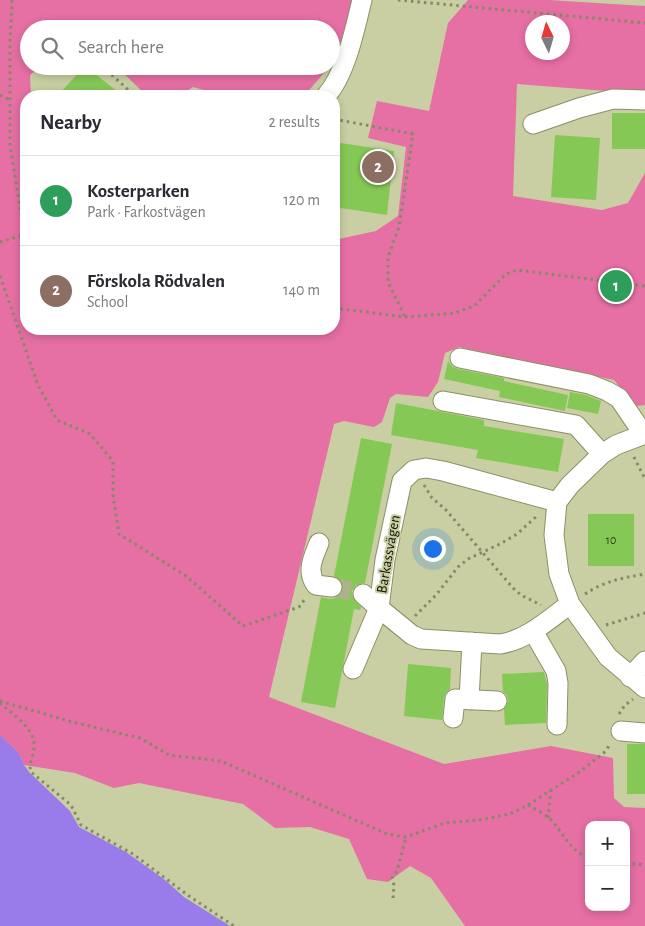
<!DOCTYPE html>
<html lang="en">
<head>
<meta charset="utf-8">
<style>
	body { margin:0; font-family:"Alegreya Sans",sans-serif; background:#f7f7f7; color:#2b2b33 }
	.controls { position:absolute; right:15px; bottom:15px; display:grid; overflow:hidden; border-radius:10px; box-shadow:0 2px 8px #0003 }
	.controls button { width:45px; height:45px; display:grid; place-items:center; padding:0; border:0; border-bottom:1px solid #e1e1e2; background:#fff; color:#2b2b33; font:25px sans-serif }
	.compass { position:absolute; left:525px; top:15px; width:45px; height:45px; border-radius:50%; background:#fff; box-shadow:0 2px 8px #0003; rotate:355deg }
	.you { position:absolute; left:432px; top:548px; width:18px; height:18px; margin:-12px; border:4px solid #fff; border-radius:50%; background:#1a73e8; box-shadow:0 0 0 8px #1a73e833 }
	.badge { display:grid; place-items:center; width:32px; height:32px; border-radius:50%; background:#6c45be; color:#fff; font-size:16px; font-weight:700 }
	.pin { position:absolute; translate:-50% -50%; border:2px solid #fff; box-shadow:0 1px 5px #0006 }
	.list { margin:0; padding:0; list-style:none }
	h2 { display:flex; justify-content:space-between; align-items:center; height:65px; margin:0; padding:0 20px; font-size:21px }
	h2 small { font-size:16px; font-weight:400; color:#7c7c81 }
	.list li { display:grid; grid-template-columns:32px 1fr auto; gap:15px; align-items:center; box-sizing:border-box; height:90px; padding:0 20px; border-top:1px solid #e1e1e2 }
	.list b { display:block; font-size:19px; white-space:nowrap }
	.list p { margin:0; font-size:16px; white-space:nowrap; color:#7c7c81 }
	.list em { font-size:16px; font-style:normal; color:#7c7c81 }
	.icon { flex:none; width:28px; height:28px; fill:none; stroke:currentColor; stroke-width:2; stroke-linecap:round; stroke-linejoin:round }
	.map { position:relative; flex:none; width:645px; height:926px; overflow:hidden }
	.search { position:absolute; background:#fff; box-shadow:0 2px 8px #0003; left:20px; top:20px; width:320px; height:55px; display:flex; align-items:center; gap:12px; box-sizing:border-box; padding:0 18px; border-radius:28px; color:#7c7c81; font-size:19px }
	.panel { position:absolute; background:#fff; box-shadow:0 2px 8px #0003; left:20px; top:90px; width:320px; height:245px; border-radius:20px }
	.map>svg:first-child { display:block }
</style>
</head>
<body>
<div class="map">
<svg width="645" height="926" viewBox="0 0 645 926">
	<rect width="100%" height="100%" fill="#c9cfa3"/>
	<path fill="#e66fa4" fill-rule="evenodd" d="M0 0H351L352 8 337 58 331 65V29H29V66H41L30 75 31 96H26V329H334V240L376 231 398 216 406 147 368 138 377 101 429 111 448 23 468 0H549L645 6V94L517 84 513 196 602 210 628 203 645 173V405L636 406 614 380 459 347 445 353 438 382 428 397 396 394 390 398 382 422 374 427 344 421 334 424 269 697 444 764 551 746 613 758 614 798 624 807 645 808V926H465L431 878 410 866 388 882 367 879 349 839 310 827 275 828 243 804 139 783 114 788 75 773 24 765 19 753 0 735ZM532 22H562V52H532ZM589 825H626V907H589Z
		M116 66H330L304 96H219L215 93 193 87 179 96H147Z"/>
	<path fill="#997bea" d="M0 735 19 753 24 765 30 773 70 811 79 827 126 852 165 880 184 897 230 926H0Z"/>
	<path fill="#86c856" d="M85 66 123 96H57Z
		M612 113H645V149H612Z
		M555 135 600 138 596 200 551 197Z
		M334 142 394 151 387 215 334 207Z
		M448 361 453 367 458 369 504 378V381L568 395 565 411 499 397 500 391 444 379Z
		M570 392 586 395 601 401 598 414 567 408Z
		M396 403 484 420V426L564 439 558 472 476 458 478 450 391 435Z
		M361 438 392 444 365 583 359 584 355 586 352 591 353 598 361 607 360 610 354 609 335 708 301 702 321 597 330 599 336 598 341 594 343 589 342 582 334 576Z
		M588 514H634V566H588Z
		M408 664 451 668 450 689 446 693 444 698 442 720 404 716Z
		M544 672 547 684 546 723 505 725 504 709 508 701 507 695 503 692 502 674Z
		M627 744H645V794H627Z"/>
	<g fill="none" stroke-linecap="round" stroke-linejoin="round">
		<path stroke="#adb28b" stroke-width="19" stroke-dasharray="19 9" stroke-linecap="butt" d="M332 587 363 594"/>
		<g stroke="#8b9066" stroke-width="21">
			<path id="minor" d="M326 96C346 74 355 28 362 0
				M533 124 579 108 613 99 645 100
				M460 358 589 384 607 391 619 398 644 435
				M443 401 576 425 602 454
				M645 434 616 445 602 454 570 485 557 502 554 535 559 574 570 604 608 657 645 688
				M557 502 443 471 426 468 414 470 402 481 385 560 379 608 412 635 421 639 500 644C527 640 548 620 570 604
				M319 543C313 558 306 571 316 585L332 587
				M533 631 556 671 558 683 557 725
				M353 669 379 608 363 594
				M630 677 645 661
				M469 700 472 642
				M453 718 455 699 497 701
				M621 731 645 733"/>
		</g>
		<path stroke="#848968" stroke-width="3" stroke-dasharray="2.5 4" stroke-linecap="butt" d="M12 0 10 42V145L21 214 26 219
			M398 0 645 23
			M102 66 135 96
			M0 95 10 100
			M334 119 413 134 399 227 388 257V282L405 317
			M0 242 26 234
			M0 276 38 385 57 420 90 434 113 461V496L119 534 186 576 243 626 299 607 305 599
			M334 308 405 317 455 313 474 306 506 274 517 270 645 286
			M634 457 645 479
			M424 485 432 498 446 510 513 588 521 595 541 605
			M585 594C605 581 622 578 645 574
			M415 616 436 595 458 567 468 559 500 544 517 534 538 515
			M606 625 645 613
			M0 701 72 722 140 738 169 755 221 761 387 834 406 837 445 823 479 820 510 814 528 805 581 771 606 751 610 744
			M0 703C13 715 37 729 34 749 33 758 28 764 31 772L71 805 81 825 133 854 189 896 234 926
			M619 714 625 705 633 699
			M528 805C535 809 543 813 549 818 564 832 567 849 589 858
			M548 818 551 789
			M626 863 645 865
			M393 898 394 885 392 878 397 871 406 837"/>
		<use href="#minor" stroke="#fff" stroke-width="19"/>
	</g>
	<g text-anchor="middle" stroke-width="4" stroke-linejoin="round" paint-order="stroke">
		<g font-size="12" fill="#2d3f18">
			<text x="611" y="544">10</text>
		</g>
		<g font-size="15" fill="#0f1103" stroke="#c9cfa3">
			<text transform="translate(388 554) rotate(-80)" y="5">Barkassvägen</text>
		</g>
	</g>
</svg>
<div class="controls">
<button>+</button>
<button>−</button>
</div>
<svg class="compass" viewBox="-18 -18 36 36"><path d="M0-13l5 13h-10z" fill="#e53935"/><path d="M0 13l5-13h-10z" fill="#7c7c81"/></svg>
<div class="you"></div>
<div class="pin badge" style="left:616px;top:286px;background:#2e9e5b">1</div>
<div class="pin badge" style="left:378px;top:167px;background:#8d6e63">2</div>
<div class="search"><svg class="icon" aria-label="search" viewBox="0 0 24 24"><circle cx="10" cy="10" r="6"/><path d="M15 15l6 6"/></svg>Search here</div>
<section class="panel">
<h2>Nearby<small>2 results</small></h2>
<ul class="list">
<li><span class="badge" style="background:#2e9e5b">1</span><div><b>Kosterparken</b><p>Park · Farkostvägen</p></div><em>120 m</em></li>
<li><span class="badge" style="background:#8d6e63">2</span><div><b>Förskola Rödvalen</b><p>School</p></div><em>140 m</em></li>
</ul>
</section>
</div>
</body>
</html>
